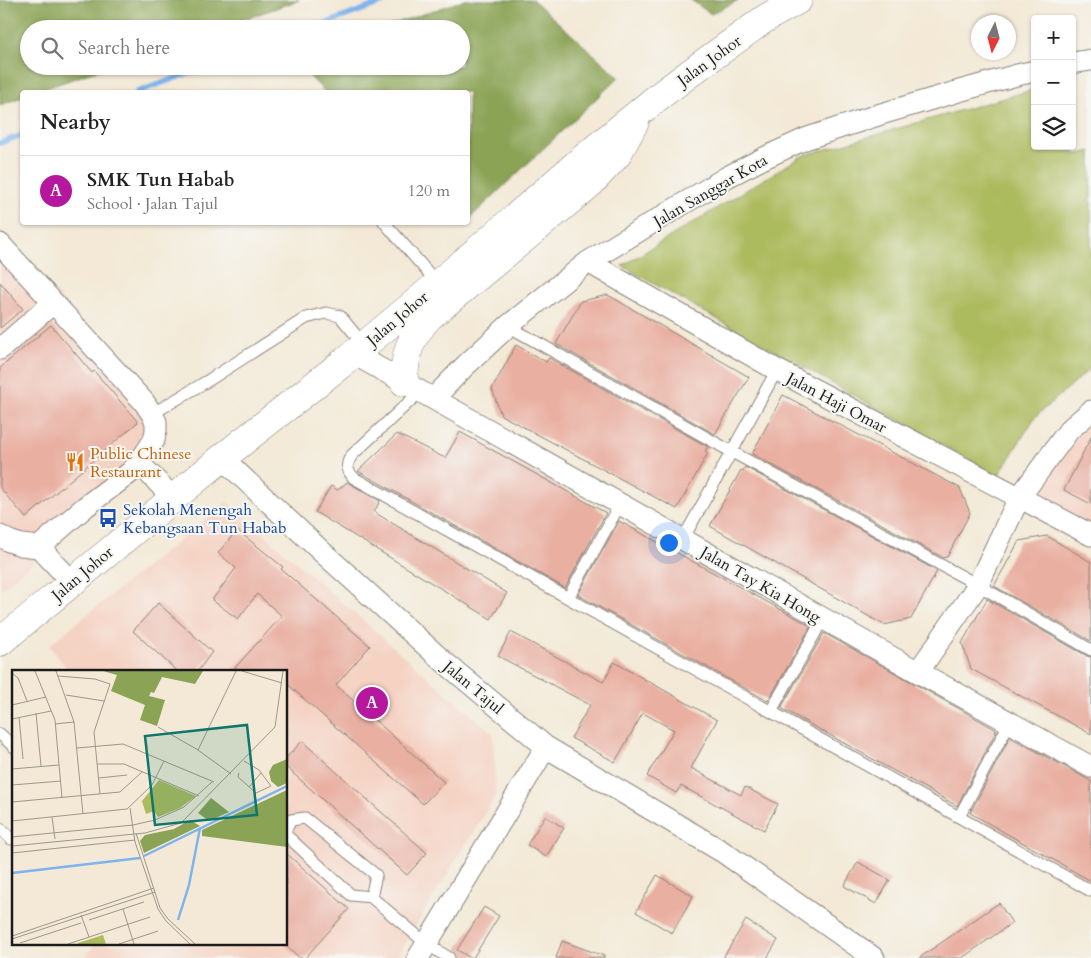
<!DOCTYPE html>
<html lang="en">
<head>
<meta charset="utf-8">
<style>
	body { margin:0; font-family:Cardo,serif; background:#f2f2f2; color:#222 }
	.controls { position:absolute; right:15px; top:15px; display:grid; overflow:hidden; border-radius:5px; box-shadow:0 1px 4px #0004 }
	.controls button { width:45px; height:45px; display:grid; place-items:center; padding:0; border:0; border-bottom:1px solid #e0e0e0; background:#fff; color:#222; font:25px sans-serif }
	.compass { position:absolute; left:971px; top:15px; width:45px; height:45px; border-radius:50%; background:#fff; box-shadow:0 1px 4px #0004; rotate:186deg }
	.you { position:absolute; left:668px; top:542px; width:18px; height:18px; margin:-12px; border:4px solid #fff; border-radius:50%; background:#1a73e8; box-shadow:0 0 0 8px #1a73e833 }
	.badge { display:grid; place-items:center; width:32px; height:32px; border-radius:50%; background:#b5179e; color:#fff; font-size:16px; font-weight:700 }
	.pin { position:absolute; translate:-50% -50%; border:2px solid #fff; box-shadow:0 1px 5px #0006 }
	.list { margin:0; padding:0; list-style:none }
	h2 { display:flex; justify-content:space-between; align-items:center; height:65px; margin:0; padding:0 20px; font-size:21px }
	h2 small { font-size:16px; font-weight:400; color:#767676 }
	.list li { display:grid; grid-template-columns:32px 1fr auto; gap:15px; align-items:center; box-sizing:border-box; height:70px; padding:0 20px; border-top:1px solid #e0e0e0 }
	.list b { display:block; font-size:19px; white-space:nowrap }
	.list p { margin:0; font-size:16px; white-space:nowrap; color:#767676 }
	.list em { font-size:16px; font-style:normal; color:#767676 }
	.icon { flex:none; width:28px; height:28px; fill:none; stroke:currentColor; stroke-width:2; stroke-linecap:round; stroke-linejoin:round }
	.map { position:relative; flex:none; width:1091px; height:958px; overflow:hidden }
	.search { position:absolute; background:#fff; box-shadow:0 1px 4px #0004; left:20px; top:20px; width:450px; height:55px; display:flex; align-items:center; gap:12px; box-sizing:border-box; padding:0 18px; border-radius:28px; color:#767676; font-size:19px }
	.panel { position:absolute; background:#fff; box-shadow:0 1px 4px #0004; left:20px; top:90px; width:450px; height:135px; border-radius:5px }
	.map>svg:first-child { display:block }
</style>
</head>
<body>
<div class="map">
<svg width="1091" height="958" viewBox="0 0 1091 958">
	<rect width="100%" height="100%" fill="#f6f6f2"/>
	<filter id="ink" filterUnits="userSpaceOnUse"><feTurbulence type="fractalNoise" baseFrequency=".02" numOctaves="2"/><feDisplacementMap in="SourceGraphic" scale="10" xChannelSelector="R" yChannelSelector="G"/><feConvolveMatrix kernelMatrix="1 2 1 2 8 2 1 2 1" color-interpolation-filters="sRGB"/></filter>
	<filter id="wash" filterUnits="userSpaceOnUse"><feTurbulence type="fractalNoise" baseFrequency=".0096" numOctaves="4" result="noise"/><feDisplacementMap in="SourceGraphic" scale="20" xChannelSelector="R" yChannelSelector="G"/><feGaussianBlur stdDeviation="1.12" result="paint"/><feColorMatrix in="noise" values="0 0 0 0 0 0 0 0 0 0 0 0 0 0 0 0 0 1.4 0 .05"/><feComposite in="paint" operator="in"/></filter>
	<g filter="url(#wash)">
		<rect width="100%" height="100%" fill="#f3e9d6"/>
		<path fill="#f5d2c2" d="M0 230 164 415 140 474 0 590Z
			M1091 419V527L1030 496Z
			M227 502 493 734 496 795 396 958H85L94 944H286V672H70L49 645Z"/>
		<path fill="#adbb5e" stroke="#646c3d" d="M1035 89V146H1072L1075 155 1091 151V368L1035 417 998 476 622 266 802 156Z"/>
		<path fill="#8aa355" stroke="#536038" d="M0 0H299L217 29H29V66H110L35 92H22V97L0 105Z
			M465 0H533L619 77 468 220V92H325L299 66H461V29H378Z
			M691 0H739L711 14Z"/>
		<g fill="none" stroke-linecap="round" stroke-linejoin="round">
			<path stroke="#7eb3ec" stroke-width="5.5" d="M311 29 389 0
				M137 92 209 66
				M0 143 22 135"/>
		</g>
		<g id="blocks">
			<path fill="#e9afa1" d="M0 282 23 309 0 328Z
				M608 295 749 377 715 434 556 344 581 301Z
				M51 325 92 373 94 371 138 422 26 518 0 488V368Z
				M516 345 546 362 549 358 708 447 705 451 708 453 677 509 501 415 492 389Z
				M783 395 960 488 970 513 947 557H945L944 558 752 454Z
				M460 432 606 513 565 588 358 471 397 434 445 458Z
				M1091 437V504L1064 490Z
				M745 467 937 571 911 619 884 625 710 526 741 470 743 471Z
				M347 482 380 501 374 512 507 593 491 619 315 512 331 486 338 490Z
				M619 521 811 626 768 701 578 595Z
				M237 530 283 567 281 569 370 646 336 685 444 782 423 804 286 683V672H231L282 616 257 594 238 619 212 600 236 568 218 553Z
				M1047 536 1091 562V641L994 586 1019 541Z
				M987 599 1087 656 1091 657V734L971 669 962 643Z
				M158 603 212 652 197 672H178L133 631Z
				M511 632 603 682 614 662 717 720 691 768 741 795 745 787 778 804 764 830 681 786 676 793 647 776 674 730 643 713 615 762 571 738 590 705 498 656Z
				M824 633 997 730 957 806 781 708Z
				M1010 737 1091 781V881L970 813Z
				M302 741 427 853 407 875 286 767V758Z
				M545 816 564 828 546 857 527 845Z
				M286 853 349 909 305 958H300L286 946Z
				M858 862 890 880 876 904 844 886Z
				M657 875 693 896 672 933 636 912Z
				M999 903 1012 923 962 958H919Z
				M484 907 499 916 473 958H471L457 950Z
				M746 920 778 940 767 958H723Z
				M562 941 604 956V958H556Z"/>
		</g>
	</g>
	<g filter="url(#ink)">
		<use href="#blocks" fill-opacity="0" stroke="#888279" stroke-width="1"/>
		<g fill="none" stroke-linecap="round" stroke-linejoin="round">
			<g stroke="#888279" stroke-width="13">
				<path id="lane" d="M384 222 438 284
					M508 326 732 452 978 585 1091 650
					M421 391 352 455C345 464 347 471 354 478L1091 891
					M152 414 209 380 306 318 326 313 340 316 364 345
					M683 539 777 370
					M568 598 620 504
					M771 711 823 619
					M0 734 14 747
					M959 817 1010 722
					M0 828 11 839
					M286 829 291 820 305 818 376 875 371 897
					M286 835 351 895 371 897 427 944 449 958"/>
			</g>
			<g stroke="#888279" stroke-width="23">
				<path id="street" d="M1072 63 1091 60
					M0 244 144 402 152 414 156 422V430L154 440 139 463 131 472 85 507 39 547
					M588 262 777 370 1091 535
					M0 349 53 303
					M354 354 918 672 1091 767
					M434 398 465 366 508 326 588 262 727 177 764 158 805 139 881 114 959 91 1017 75 1035 71
					M222 458 321 551 443 661 546 747 418 958
					M139 463 173 498
					M0 536 9 541 21 545 39 547 72 582
					M918 672 978 585 1019 498 1069 430 1091 411
					M546 747 723 852 874 958"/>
			</g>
			<g stroke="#888279" stroke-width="29">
				<path id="highway" d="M404 382C405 353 409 339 429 317L590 184 617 155 635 122
					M0 642 222 458 354 354 465 261 580 161 658 97 705 62 766 18 798 0"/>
			</g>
			<use href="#lane" stroke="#fff" stroke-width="11"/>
			<use href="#street" stroke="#fff" stroke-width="21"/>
			<use href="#highway" stroke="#fff" stroke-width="28"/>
		</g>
	</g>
	<defs>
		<g id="restaurant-bare" transform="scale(1.5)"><path d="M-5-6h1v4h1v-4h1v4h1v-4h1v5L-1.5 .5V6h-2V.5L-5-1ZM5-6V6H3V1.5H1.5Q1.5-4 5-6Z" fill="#e8710a" stroke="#f6f6f2" stroke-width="2.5" paint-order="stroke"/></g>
		<g id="bus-bare" transform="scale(1.5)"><path d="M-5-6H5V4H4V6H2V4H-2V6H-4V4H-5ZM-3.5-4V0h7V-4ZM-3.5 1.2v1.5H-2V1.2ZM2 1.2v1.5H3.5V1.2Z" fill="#1a4fb4" stroke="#f6f6f2" stroke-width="2.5" paint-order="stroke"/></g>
	</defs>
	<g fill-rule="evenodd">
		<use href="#restaurant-bare" x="75" y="462"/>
		<use href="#bus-bare" x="108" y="518"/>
	</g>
	<g text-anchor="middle" stroke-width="4" stroke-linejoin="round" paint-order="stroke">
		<g font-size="16" fill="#1c1c1c" stroke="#f6f6f2">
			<text transform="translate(709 60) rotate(-36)" y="6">Jalan Johor</text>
			<text transform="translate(710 190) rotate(-30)" y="6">Jalan Sanggar Kota</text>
			<text transform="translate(397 318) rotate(-40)" y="6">Jalan Johor</text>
			<text transform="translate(837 402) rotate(28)" y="6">Jalan Haji Omar</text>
			<text transform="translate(82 573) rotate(-40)" y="6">Jalan Johor</text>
			<text transform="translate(761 584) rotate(30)" y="6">Jalan Tay Kia Hong</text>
			<text transform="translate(474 687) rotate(40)" y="6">Jalan Tajul</text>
		</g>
		<g font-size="16" fill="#c56008" stroke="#f6f6f2" text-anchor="start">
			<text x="90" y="459">Public Chinese<tspan x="90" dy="18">Restaurant</tspan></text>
		</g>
		<g font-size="16" fill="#164399" stroke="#f6f6f2" text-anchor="start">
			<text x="123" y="515">Sekolah Menengah<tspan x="123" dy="18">Kebangsaan Tun Habab</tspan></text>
		</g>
	</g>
	<g transform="translate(12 670)">
		<rect width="275" height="275" fill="#f3e9d6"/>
		<path d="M147 110 184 126 168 138 146 147 142 141 134 144 130 131ZM91 265 94 274H66V273Z" fill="#adbb5e"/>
		<path d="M91 1H191L183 14 150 7 142 23 139 22 137 26 153 30 145 56 128 50 133 35 99 21 105 5ZM275 89V113L266 117 259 111 257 102 261 95ZM275 120V177L190 166V160ZM199 128 217 142 197 151 186 143ZM178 150 188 156 132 183 128 171 133 165 162 159Z" fill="#8aa355"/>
		<path fill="none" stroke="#7eb3ec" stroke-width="2.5" d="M132 186 275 116M0 203 128 188M166 250 177 215 188 158"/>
		<path fill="none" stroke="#9d978c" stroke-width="1" d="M23 1 43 50 50 128M44 1 62 52 71 144M230 1 270 13M0 3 6 8 15 31M46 6 83 9 98 14 82 62 88 124M54 25 92 31M0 35 34 27M24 43 29 96M7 47 11 89M0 49 39 41M43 54 62 52M146 57 186 80M65 78 111 74 202 112M85 94H112L187 126M0 99 47 95M227 103 226 107 244 123 259 116 247 100 232 91M219 104 186 80 224 1M87 108 115 105M0 115 49 111M237 117 249 103M0 132 108 122 130 102M118 138 123 172 146 239 154 251 178 274M40 147 43 169M0 151 115 139 140 115 152 91M124 163 148 238 156 249 183 274M0 167 121 155 143 150 172 137 200 112M0 176 133 163 169 153 263 57 271 1M0 183 123 170M111 239 122 274M69 245 77 267M77 250 132 232M0 266 142 218M0 269 143 222M8 273 69 253M56 274 138 247M107 274 146 261"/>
		<path fill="#0f766e" fill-opacity="0.15" stroke="#0f766e" stroke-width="2.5" d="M235 55 245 145 143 155 133 66Z"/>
		<rect width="275" height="275" fill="none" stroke="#1c1c1c" stroke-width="2.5"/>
	</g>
</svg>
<div class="controls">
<button>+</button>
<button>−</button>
<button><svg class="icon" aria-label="layers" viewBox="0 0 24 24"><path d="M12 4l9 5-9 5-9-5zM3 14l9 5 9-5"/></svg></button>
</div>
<svg class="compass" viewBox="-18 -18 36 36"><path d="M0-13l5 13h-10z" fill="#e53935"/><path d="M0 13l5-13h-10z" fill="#767676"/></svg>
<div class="you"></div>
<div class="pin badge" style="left:372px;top:703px">A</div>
<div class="search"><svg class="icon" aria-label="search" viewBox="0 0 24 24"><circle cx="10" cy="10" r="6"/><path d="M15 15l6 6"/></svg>Search here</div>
<section class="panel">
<h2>Nearby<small></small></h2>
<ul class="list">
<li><span class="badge">A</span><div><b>SMK Tun Habab</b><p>School · Jalan Tajul</p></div><em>120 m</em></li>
</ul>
</section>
</div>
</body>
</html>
